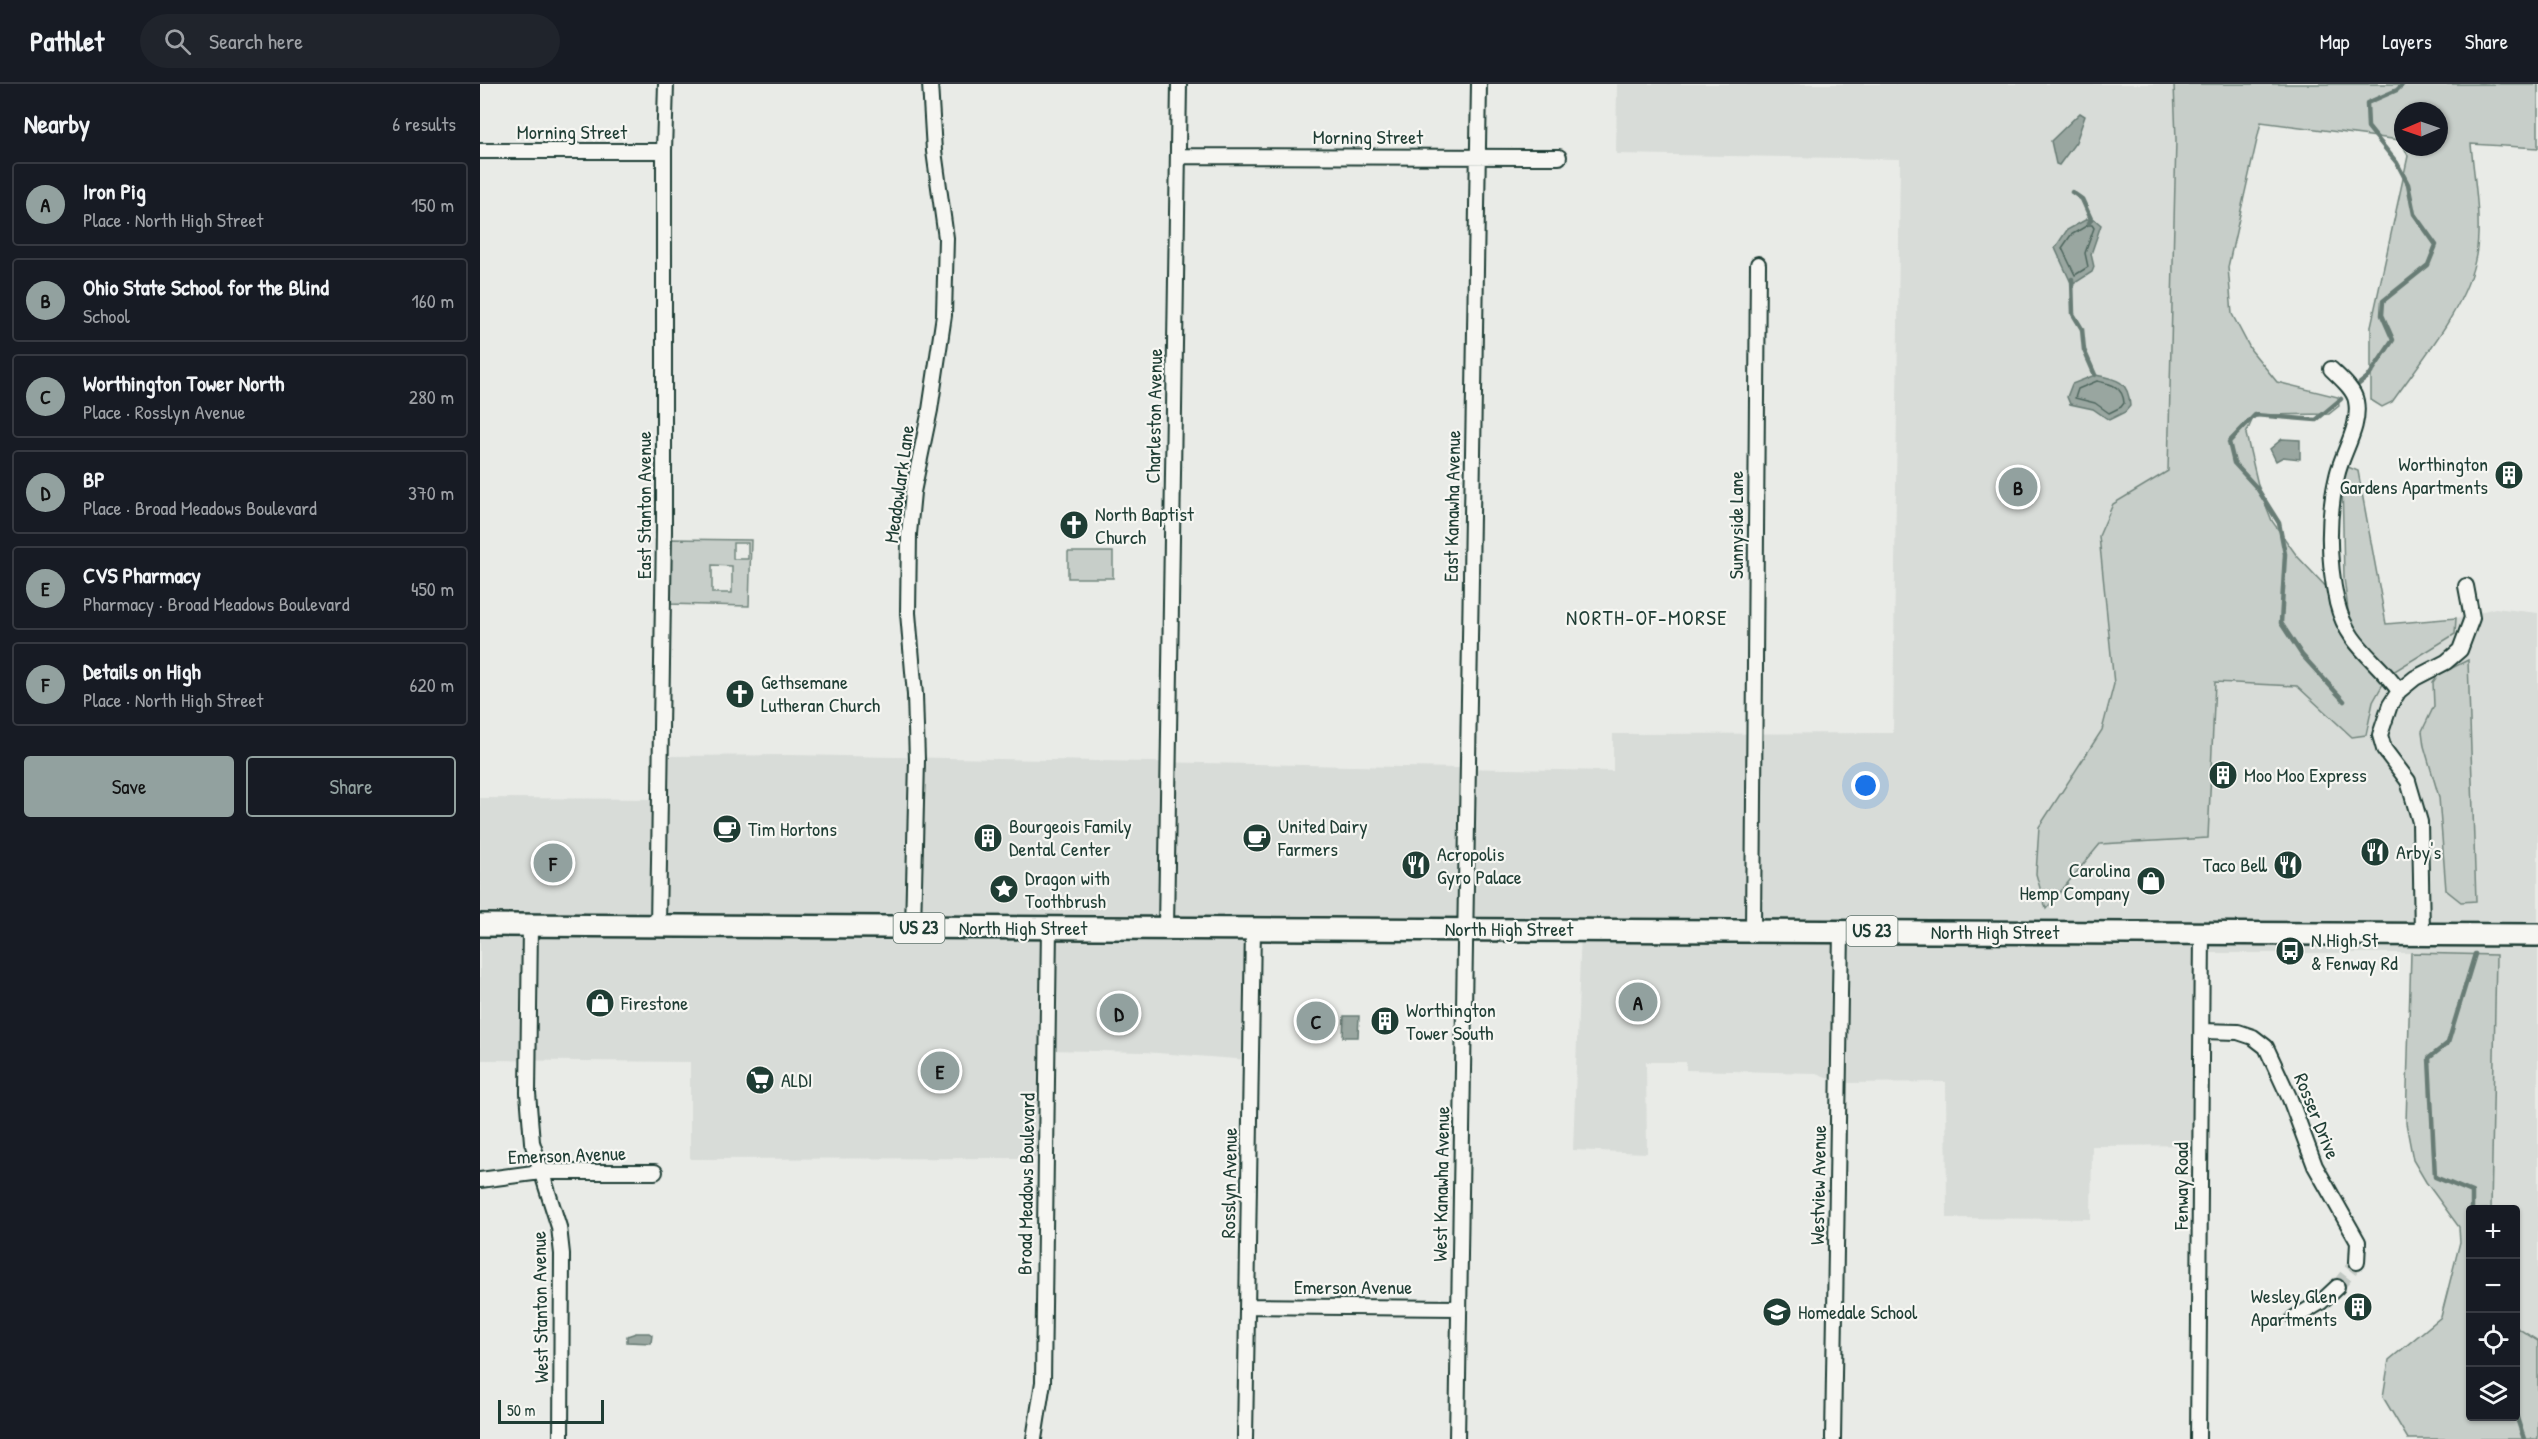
<!DOCTYPE html>
<html lang="en">
<head>
<meta charset="utf-8">
<style>
	body { margin:0; font-family:"Patrick Hand",sans-serif; background:#20242c; color:#f1f3f6 }
	.controls { position:absolute; right:18px; bottom:18px; display:grid; overflow:hidden; border-radius:6px; box-shadow:0 2px 4px #0004 }
	.controls button { width:54px; height:54px; display:grid; place-items:center; padding:0; border:0; border-bottom:2px solid #363941; background:#171b24; color:#f1f3f6; font:30px sans-serif }
	.compass { position:absolute; left:1914px; top:18px; width:54px; height:54px; border-radius:50%; background:#171b24; box-shadow:0 2px 4px #0004; rotate:268deg }
	.scale { position:absolute; left:18px; bottom:15px; width:106px; box-sizing:border-box; padding-left:6px; border:3px solid #1f3d34; border-top:0; font-size:16px; line-height:21px; white-space:nowrap; color:#1f3d34; -webkit-text-stroke:4px #f6f6f2; paint-order:stroke }
	.you { position:absolute; left:1386px; top:702px; width:21px; height:21px; margin:-15px; border:4px solid #fff; border-radius:50%; background:#1a73e8; box-shadow:0 0 0 9px #1a73e833 }
	.badge { display:grid; place-items:center; width:39px; height:39px; border-radius:50%; background:#92a19f; color:#111; font-size:20px; font-weight:700 }
	.pin { position:absolute; translate:-50% -50%; border:3px solid #fff; box-shadow:0 2px 6px #0006 }
	.list { margin:0; padding:0; list-style:none }
	h2 { display:flex; justify-content:space-between; align-items:center; height:78px; margin:0; padding:0 24px; font-size:26px }
	h2 small { font-size:20px; font-weight:400; color:#9ea1a6 }
	.list li { display:grid; grid-template-columns:39px 1fr auto; gap:18px; align-items:center; box-sizing:border-box; height:84px; margin:0 12px 12px; padding:0 12px; border:2px solid #363941; border-radius:6px }
	.list b { display:block; font-size:22px; white-space:nowrap }
	.list p { margin:0; font-size:20px; white-space:nowrap; color:#9ea1a6 }
	.list em { font-size:20px; font-style:normal; color:#9ea1a6 }
	.actions { display:flex; gap:12px; padding:18px 24px }
	.actions a { flex:1; padding:14px 0; border:2px solid #92a19f; border-radius:6px; text-align:center; font-size:21px; color:#92a19f }
	.actions .main { background:#92a19f; color:#111 }
	.icon { flex:none; width:33px; height:33px; fill:none; stroke:currentColor; stroke-width:2; stroke-linecap:round; stroke-linejoin:round }
	.map { position:relative; flex:none; width:2058px; height:1355px; overflow:hidden }
	header { display:flex; align-items:center; gap:36px; box-sizing:border-box; height:84px; padding:0 30px; background:#171b24; border-bottom:2px solid #363941 }
	header strong { font-size:28px }
	nav { display:flex; gap:33px; margin-inline-start:auto; font-size:21px }
	.search { width:420px; height:54px; background:#20242c; display:flex; align-items:center; gap:15px; box-sizing:border-box; padding:0 21px; border-radius:33px; color:#9ea1a6; font-size:22px }
	main { display:flex }
	aside { flex:1; background:#171b24 }
	.map>svg:first-child { display:block }
</style>
</head>
<body>
<header>
<strong>Pathlet</strong>
<div class="search"><svg class="icon" aria-label="search" viewBox="0 0 24 24"><circle cx="10" cy="10" r="6"/><path d="M15 15l6 6"/></svg>Search here</div>
<nav><a>Map</a><a>Layers</a><a>Share</a></nav>
</header>
<main>
<aside>
<h2>Nearby<small>6 results</small></h2>
<ul class="list">
<li><span class="badge">A</span><div><b>Iron Pig</b><p>Place · North High Street</p></div><em>150 m</em></li>
<li><span class="badge">B</span><div><b>Ohio State School for the Blind</b><p>School</p></div><em>160 m</em></li>
<li><span class="badge">C</span><div><b>Worthington Tower North</b><p>Place · Rosslyn Avenue</p></div><em>280 m</em></li>
<li><span class="badge">D</span><div><b>BP</b><p>Place · Broad Meadows Boulevard</p></div><em>370 m</em></li>
<li><span class="badge">E</span><div><b>CVS Pharmacy</b><p>Pharmacy · Broad Meadows Boulevard</p></div><em>450 m</em></li>
<li><span class="badge">F</span><div><b>Details on High</b><p>Place · North High Street</p></div><em>620 m</em></li>
</ul>
<div class="actions"><a class="main">Save</a><a>Share</a></div>
</aside>
<div class="map">
<svg width="2058" height="1355" viewBox="0 0 2058 1355">
	<rect width="100%" height="100%" fill="#e9ebe7"/>
	<filter id="ink" filterUnits="userSpaceOnUse"><feTurbulence type="fractalNoise" baseFrequency=".0167" numOctaves="2"/><feDisplacementMap in="SourceGraphic" scale="12" xChannelSelector="R" yChannelSelector="G"/><feConvolveMatrix kernelMatrix="1 2 1 2 8 2 1 2 1" color-interpolation-filters="sRGB"/></filter>
	<g filter="url(#ink)">
		<path fill="#d8dcd8" d="M1137 0H1694L1696 56 1688 387 1633 420 1619 452 1634 600 1622 646 1559 743 1566 824 1620 760 1728 754 1735 598 1817 602 1872 653 1886 651 1893 618 1908 591 1975 550 1976 534 2015 524 2058 529V1257L2036 1243V1126L2011 1125 2016 871 1931 869H1723L1726 1061 1612 1062 1611 1135 1467 1134 1466 998 1362 999 1336 989 1206 986V978H1166L1167 1069 1093 1066 1101 846 770 843 769 976 664 968 567 966 563 1074 210 1075V978L0 976V714L180 715 186 672 312 671 1133 687V650L1413 649 1420 75 1136 70Z"/>
		<path fill="#c7cec9" stroke="#73867e" stroke-width="1.5" fill-rule="evenodd" d="M1694 0H2058V64L1991 60C1994 96 2002 135 1996 171 1987 223 1942 275 1912 318L1902 323 1891 316V242L1928 72 1924 63H1959V27H1923V61L1920 56 1781 38 1748 183 1752 230 1771 266 1797 298 1858 313 1859 322 1849 330 1783 331 1773 334 1766 350 1778 401 1792 437 1817 472 1868 526 1864 494 1862 395 1868 383 1878 387 1906 540 1976 534 1975 550 1908 591 1893 618 1886 651 1872 653 1817 602 1735 598 1728 754 1620 760 1566 825 1556 790 1559 743 1622 646 1634 600 1619 452 1633 420 1688 387 1696 56Z
			M188 455 271 456 269 522 187 520ZM253 459H268V475H253ZM232 481 252 482V509H232Z
			M588 468H633V494H588Z
			M1988 576 1996 817 1981 818 1966 806 1959 713 1944 662 1942 647 1954 622 1953 598 1958 591Z
			M1931 869 2016 871 2011 1125 1990 1126V1332H2036V1243L2058 1257V1355H1928L1903 1313 1909 1276 1961 1233 1980 1158 1979 1143 1946 1098 1933 1076 1926 1039Z"/>
		<path fill="#99a6a0" stroke="#687c75" stroke-width="1.5" d="M1600 29 1605 32 1596 58 1579 81 1576 80 1571 57Z
			M1607 135H1614L1621 141 1611 170 1614 183 1612 188 1592 201 1575 164 1587 146Z
			M1615 291C1637 295 1649 297 1650 322L1645 328 1629 336 1613 325 1590 320 1587 313 1592 300Z
			M1802 355 1820 356V375L1803 373 1796 377 1790 365Z
			M864 932H879L878 953H863Z
			M156 1249H169L172 1251 171 1259 147 1258V1252Z"/>
		<g fill="none" stroke-linecap="round" stroke-linejoin="round">
			<path stroke="#50675f" stroke-width="1.5" d="M1608 141H1612L1614 144 1605 169 1608 183 1595 191 1582 164 1591 151Z
				M1617 297C1631 300 1643 302 1644 319L1641 323 1629 329 1615 319 1595 314 1598 305Z"/>
			<path stroke="#687c75" stroke-width="4.5" d="M1592 108 1602 115 1611 135 1609 139
				M1592 195 1593 230 1602 245 1604 266 1615 291
				M1879 300 1889 292 1913 256 1902 231 1903 217 1948 181 1956 161 1934 130 1928 100 1917 79 1888 43 1887 19 1917 6 1923 0
				M1861 315 1836 336 1775 331 1749 358 1754 379 1777 404 1799 439 1805 470 1801 539 1822 571 1864 617
				M1992 1126V1108L1955 1093 1949 974 1968 959 1995 870
				M2036 1331 2044 1355"/>
			<path stroke="#c1c8c3" stroke-width="14" stroke-dasharray="14 7" stroke-linecap="butt" d="M1857 1203 1877 1178"/>
			<g stroke="#1f3d34" stroke-width="18">
				<path id="minor" d="M0 67H184
					M698 72 1079 73
					M1851 285C1860 294 1874 305 1876 317 1881 343 1862 368 1857 392 1847 434 1848 477 1857 519 1868 563 1896 574 1919 607
					M50 842 48 1009 52 1058 79 1143 82 1170 81 1355
					M178 843 184 447V67L186 0
					M433 844 437 676 435 611 428 529 429 450 433 408 450 326 464 231 466 154 454 67 450 0
					M686 844 699 0
					M1273 846 1278 180
					M1942 850 1940 738 1928 697 1904 665 1900 651 1910 621 1919 607 1935 594 1966 578 1980 566 1992 534 1986 502
					M1722 947 1758 948 1773 953 1786 963 1810 1015 1835 1082 1878 1158 1877 1178
					M0 1096 61 1088H175
					M767 1222 979 1224
					M1814 1234 1841 1218 1857 1203
					M554 1355 563 1298 569 844
					M765 1355 773 844
					M977 1355 999 0
					M1353 1355 1361 847
					M1718 1355 1722 849"/>
			</g>
			<g stroke="#1f3d34" stroke-width="26">
				<path id="primary" d="M0 841 2058 851"/>
			</g>
			<use href="#minor" stroke="#f6f6f2" stroke-width="14"/>
			<use href="#primary" stroke="#f6f6f2" stroke-width="21"/>
		</g>
	</g>
	<defs>
		<g id="building-disc" transform="scale(1.5)"><circle r="9.5" fill="#1f3d34" stroke="#f6f6f2"/><path d="M-4-6H4V6H1V3H-1V6H-4ZM-2.5-4.3h1.7v1.8h-1.7ZM.8-4.3h1.7v1.8H.8ZM-2.5-1h1.7V.8h-1.7ZM.8-1h1.7V.8H.8Z" fill="#fff"/></g>
		<g id="church-disc" transform="scale(1.5)"><circle r="9.5" fill="#1f3d34" stroke="#f6f6f2"/><path d="M-1.2-6h2.4v3.5h3.3v2.4h-3.3V6h-2.4V-.1h-3.3v-2.4h3.3Z" fill="#fff"/></g>
		<g id="cafe-disc" transform="scale(1.5)"><circle r="9.5" fill="#1f3d34" stroke="#f6f6f2"/><path d="M-5.5-4.5H6V0H3Q3 3.5 0 3.5H-2.5Q-5.5 3.5-5.5 0ZM3-3.2v2h1.7v-2ZM-6 4.5H4V6H-6Z" fill="#fff"/></g>
		<g id="restaurant-disc" transform="scale(1.5)"><circle r="9.5" fill="#1f3d34" stroke="#f6f6f2"/><path d="M-5-6h1v4h1v-4h1v4h1v-4h1v5L-1.5 .5V6h-2V.5L-5-1ZM5-6V6H3V1.5H1.5Q1.5-4 5-6Z" fill="#fff"/></g>
		<g id="shop-disc" transform="scale(1.5)"><circle r="9.5" fill="#1f3d34" stroke="#f6f6f2"/><path d="M-5-2.5h2.3a2.7 3.5 0 0 1 5.4 0H5L5.5 6h-11ZM-1.5-2.5h3a1.5 2.3 0 0 0-3 0Z" fill="#fff"/></g>
		<g id="sight-disc" transform="scale(1.5)"><circle r="9.5" fill="#1f3d34" stroke="#f6f6f2"/><path d="M0-6L1.8-2.2L6-1.7L2.9 1.2L3.7 5.4L0 3.3L-3.7 5.4L-2.9 1.2L-6-1.7L-1.8-2.2Z" fill="#fff"/></g>
		<g id="bus-disc" transform="scale(1.5)"><circle r="9.5" fill="#1f3d34" stroke="#f6f6f2"/><path d="M-5-6H5V4H4V6H2V4H-2V6H-4V4H-5ZM-3.5-4V0h7V-4ZM-3.5 1.2v1.5H-2V1.2ZM2 1.2v1.5H3.5V1.2Z" fill="#fff"/></g>
		<g id="supermarket-disc" transform="scale(1.5)"><circle r="9.5" fill="#1f3d34" stroke="#f6f6f2"/><path d="M-6-5.5h2.5l.6 2H6L4.5 2H-2.5L-4.4-4H-6ZM-1.5 3.2a1.3 1.3 0 1 0 .1 0ZM3 3.2a1.3 1.3 0 1 0 .1 0Z" fill="#fff"/></g>
		<g id="school-disc" transform="scale(1.5)"><circle r="9.5" fill="#1f3d34" stroke="#f6f6f2"/><path d="M0-5L7-2L0 1L-7-2ZM-4 1L0 2.5L4 1V4Q0 6-4 4Z" fill="#fff"/></g>
	</defs>
	<g fill-rule="evenodd">
		<use href="#building-disc" x="2029" y="391"/>
		<use href="#church-disc" x="594" y="441"/>
		<use href="#church-disc" x="260" y="610"/>
		<use href="#building-disc" x="1743" y="691"/>
		<use href="#cafe-disc" x="247" y="745"/>
		<use href="#building-disc" x="508" y="754"/>
		<use href="#cafe-disc" x="777" y="754"/>
		<use href="#restaurant-disc" x="1895" y="768"/>
		<use href="#restaurant-disc" x="936" y="781"/>
		<use href="#restaurant-disc" x="1808" y="781"/>
		<use href="#shop-disc" x="1671" y="797"/>
		<use href="#sight-disc" x="524" y="805"/>
		<use href="#bus-disc" x="1810" y="867"/>
		<use href="#shop-disc" x="120" y="919"/>
		<use href="#building-disc" x="905" y="937"/>
		<use href="#supermarket-disc" x="280" y="996"/>
		<use href="#building-disc" x="1878" y="1223"/>
		<use href="#school-disc" x="1297" y="1228"/>
	</g>
	<g text-anchor="middle" stroke-width="4.5" stroke-linejoin="round" paint-order="stroke">
		<g fill="#f6f6f2" stroke="#60746d" stroke-width="1.5">
			<rect x="413.5" y="829" width="51" height="30" rx="4.5"/>
			<rect x="1366.5" y="832" width="51" height="30" rx="4.5"/>
		</g>
		<g font-size="18" font-weight="bold" fill="#1f3d34">
			<text x="439" y="850">US 23</text>
			<text x="1392" y="853">US 23</text>
		</g>
		<g font-size="20" fill="#1f3d34" stroke="#f6f6f2">
			<text x="92" y="55">Morning Street</text>
			<text x="888" y="60">Morning Street</text>
			<text transform="translate(674 332) rotate(-89)" y="7">Charleston Avenue</text>
			<text transform="translate(419 400) rotate(-82)" y="7">Meadowlark Lane</text>
			<text transform="translate(164 421) rotate(-90)" y="7">East Stanton Avenue</text>
			<text transform="translate(972 422) rotate(-89)" y="7">East Kanawha Avenue</text>
			<text transform="translate(1256 441) rotate(-90)" y="7">Sunnyside Lane</text>
			<text x="543" y="851">North High Street</text>
			<text x="1029" y="852">North High Street</text>
			<text x="1515" y="855">North High Street</text>
			<text transform="translate(1837 1032) rotate(68)" y="7">Rosser Drive</text>
			<text transform="translate(87 1071) rotate(-2)" y="7">Emerson Avenue</text>
			<text transform="translate(749 1099) rotate(-89)" y="7">Rosslyn Avenue</text>
			<text transform="translate(546 1100) rotate(-89)" y="7">Broad Meadows Boulevard</text>
			<text transform="translate(961 1100) rotate(-89)" y="7">West Kanawha Avenue</text>
			<text transform="translate(1338 1101) rotate(-89)" y="7">Westview Avenue</text>
			<text transform="translate(1701 1102) rotate(-90)" y="7">Fenway Road</text>
			<text x="873" y="1210">Emerson Avenue</text>
			<text transform="translate(60 1223) rotate(-91)" y="7">West Stanton Avenue</text>
		</g>
		<g font-size="20" fill="#1f3d34" stroke="#f6f6f2" text-anchor="start">
			<text x="2008" y="387" text-anchor="end">Worthington<tspan x="2008" dy="23">Gardens Apartments</tspan></text>
			<text x="615" y="437">North Baptist<tspan x="615" dy="23">Church</tspan></text>
			<text x="281" y="605">Gethsemane<tspan x="281" dy="23">Lutheran Church</tspan></text>
			<text x="1764" y="698">Moo Moo Express</text>
			<text x="529" y="749">Bourgeois Family<tspan x="529" dy="23">Dental Center</tspan></text>
			<text x="798" y="749">United Dairy<tspan x="798" dy="23">Farmers</tspan></text>
			<text x="268" y="752">Tim Hortons</text>
			<text x="1916" y="775">Arby's</text>
			<text x="957" y="777">Acropolis<tspan x="957" dy="23">Gyro Palace</tspan></text>
			<text x="1787" y="788" text-anchor="end">Taco Bell</text>
			<text x="1650" y="793" text-anchor="end">Carolina<tspan x="1650" dy="23">Hemp Company</tspan></text>
			<text x="545" y="801">Dragon with<tspan x="545" dy="23">Toothbrush</tspan></text>
			<text x="1831" y="863">N High St<tspan x="1831" dy="23">&amp; Fenway Rd</tspan></text>
			<text x="141" y="926">Firestone</text>
			<text x="926" y="933">Worthington<tspan x="926" dy="23">Tower South</tspan></text>
			<text x="301" y="1003">ALDI</text>
			<text x="1857" y="1219" text-anchor="end">Wesley Glen<tspan x="1857" dy="23">Apartments</tspan></text>
			<text x="1318" y="1235">Homedale School</text>
		</g>
		<g font-size="21" letter-spacing="1.5" fill="#1f3d34" stroke="#f6f6f2">
			<text x="1167" y="541">NORTH-OF-MORSE</text>
		</g>
	</g>
</svg>
<div class="controls">
<button>+</button>
<button>−</button>
<button><svg class="icon" aria-label="locate" viewBox="0 0 24 24"><circle cx="12" cy="12" r="6"/><path d="M12 2v4M12 18v4M2 12h4M18 12h4"/></svg></button>
<button><svg class="icon" aria-label="layers" viewBox="0 0 24 24"><path d="M12 4l9 5-9 5-9-5zM3 14l9 5 9-5"/></svg></button>
</div>
<svg class="compass" viewBox="-18 -18 36 36"><path d="M0-13l5 13h-10z" fill="#e53935"/><path d="M0 13l5-13h-10z" fill="#9ea1a6"/></svg>
<div class="scale">50 m</div>
<div class="you"></div>
<div class="pin badge" style="left:1158px;top:918px">A</div>
<div class="pin badge" style="left:1538px;top:403px">B</div>
<div class="pin badge" style="left:836px;top:937px">C</div>
<div class="pin badge" style="left:639px;top:929px">D</div>
<div class="pin badge" style="left:460px;top:987px">E</div>
<div class="pin badge" style="left:73px;top:779px">F</div>
</div>
</main>
</body>
</html>
